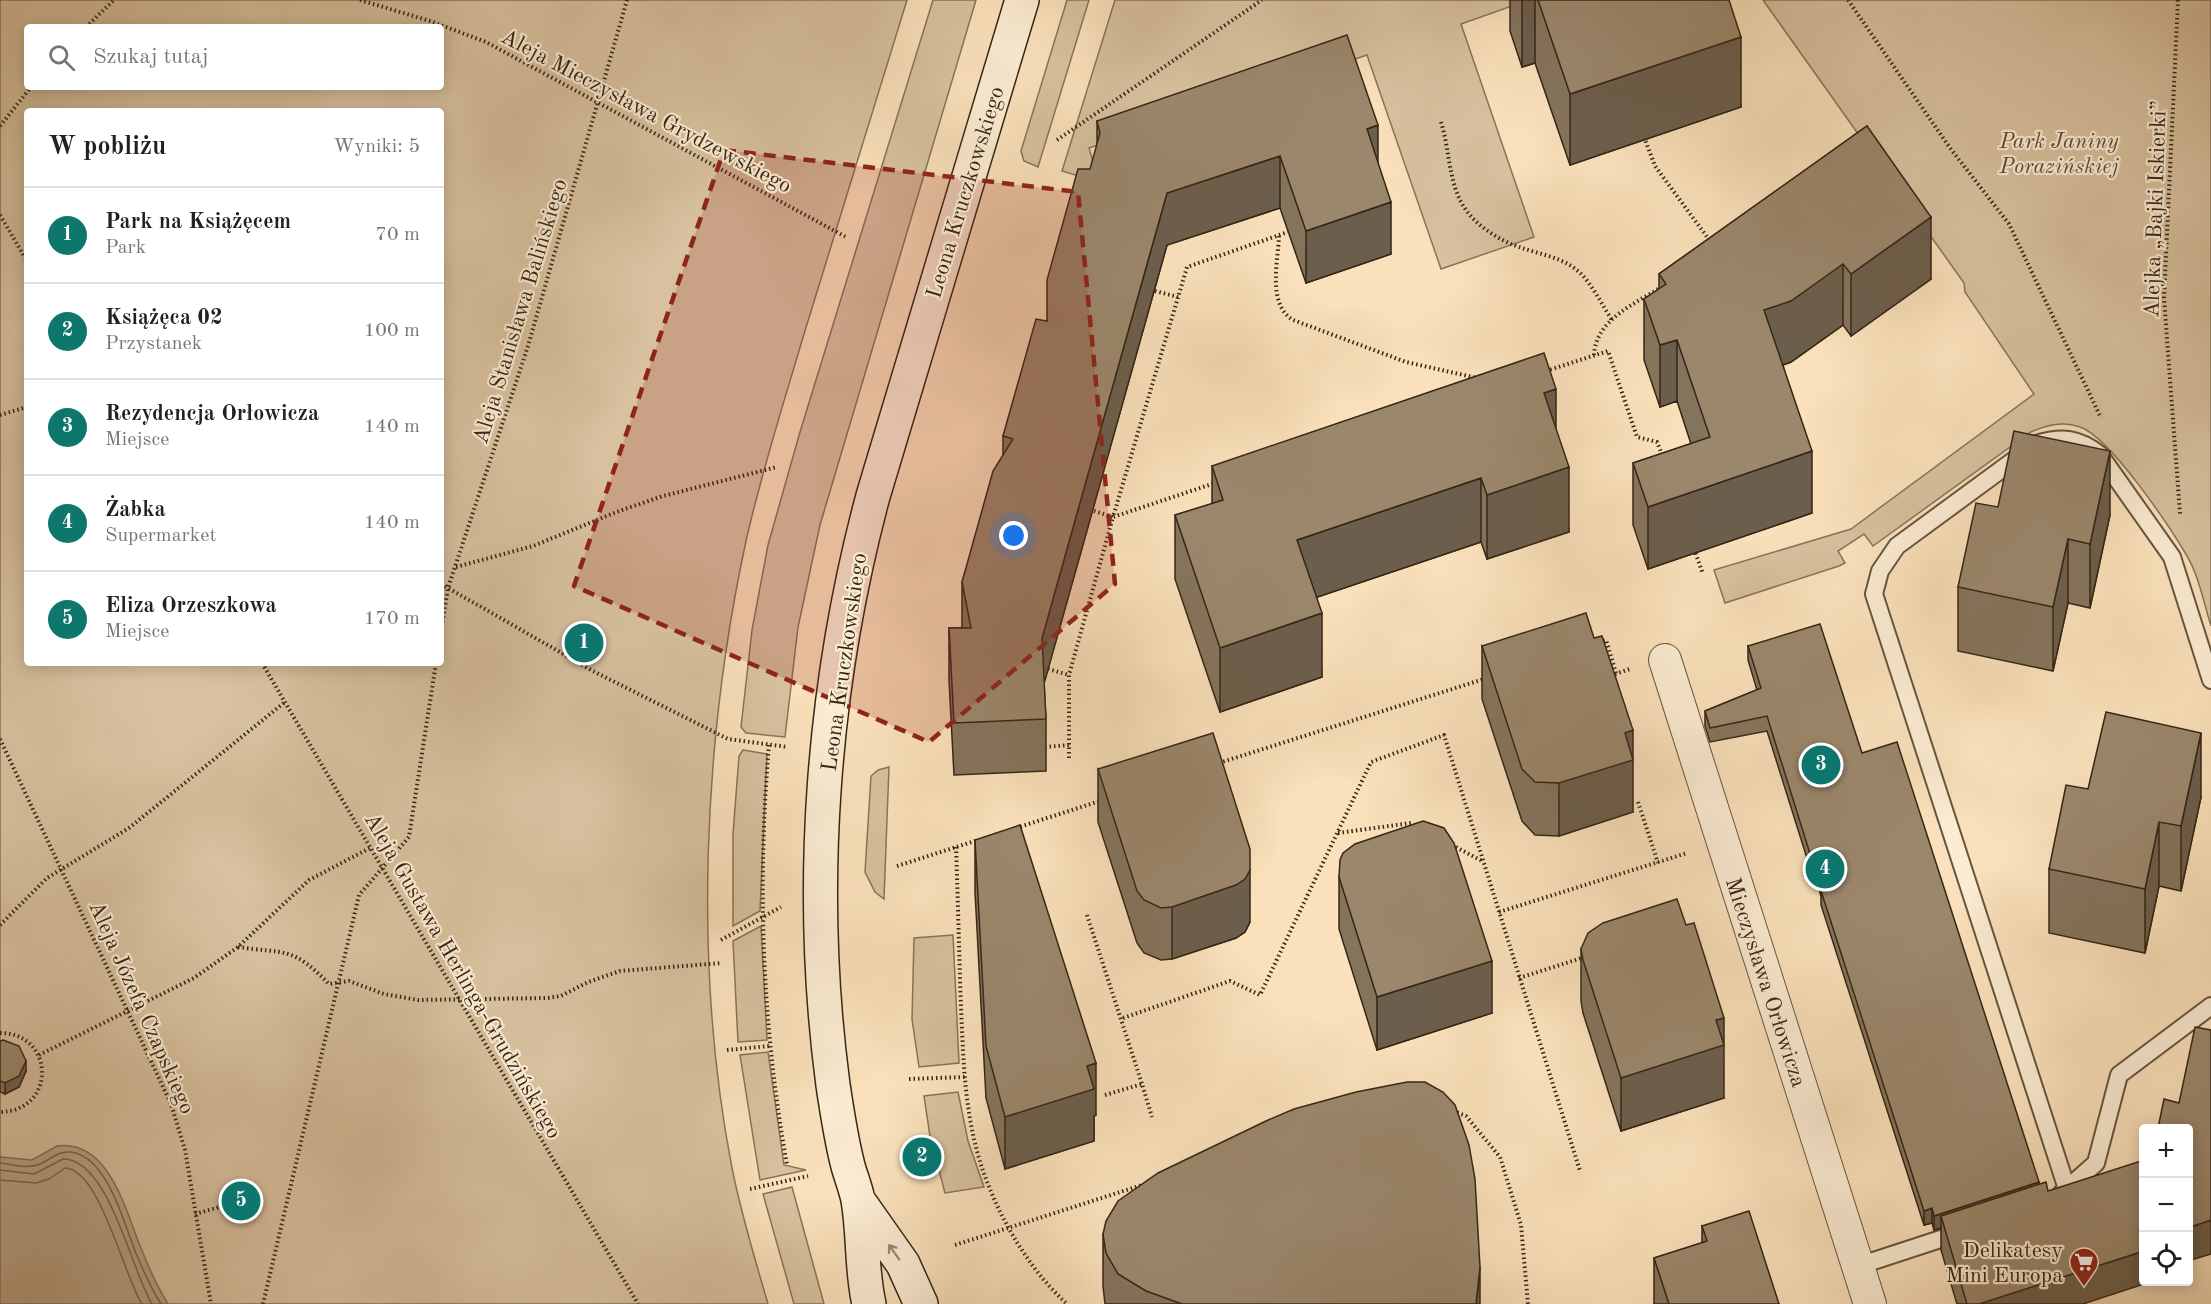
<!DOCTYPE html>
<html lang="pl">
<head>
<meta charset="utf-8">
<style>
	body { margin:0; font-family:"Old Standard TT",serif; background:#f6f6f6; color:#202124 }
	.controls { position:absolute; right:18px; bottom:18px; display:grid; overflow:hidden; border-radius:6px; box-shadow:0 3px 15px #0003 }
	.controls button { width:54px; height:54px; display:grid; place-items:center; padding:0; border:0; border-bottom:2px solid #e0e0e0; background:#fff; color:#202124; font:30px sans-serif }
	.you { position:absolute; left:1014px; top:536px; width:21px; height:21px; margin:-15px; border:4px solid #fff; border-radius:50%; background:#1a73e8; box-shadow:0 0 0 9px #1a73e833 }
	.badge { display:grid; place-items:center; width:39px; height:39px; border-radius:50%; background:#0f766e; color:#fff; font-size:20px; font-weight:700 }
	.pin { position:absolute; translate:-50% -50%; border:3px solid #fff; box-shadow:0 2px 6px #0006 }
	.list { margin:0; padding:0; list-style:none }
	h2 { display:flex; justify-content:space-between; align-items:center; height:78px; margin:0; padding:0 24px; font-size:26px }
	h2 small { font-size:20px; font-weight:400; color:#757577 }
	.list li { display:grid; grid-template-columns:39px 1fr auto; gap:18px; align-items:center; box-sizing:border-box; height:96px; padding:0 24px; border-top:2px solid #e0e0e0 }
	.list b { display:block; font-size:22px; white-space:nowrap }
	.list p { margin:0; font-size:20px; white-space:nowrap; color:#757577 }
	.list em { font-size:20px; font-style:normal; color:#757577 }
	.icon { flex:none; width:33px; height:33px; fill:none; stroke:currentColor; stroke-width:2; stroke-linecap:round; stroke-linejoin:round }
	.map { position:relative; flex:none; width:2211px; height:1304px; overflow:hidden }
	.search { position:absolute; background:#fff; box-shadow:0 3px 15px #0003; left:24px; top:24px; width:420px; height:66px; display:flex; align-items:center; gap:15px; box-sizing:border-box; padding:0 21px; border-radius:6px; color:#757577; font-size:22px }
	.panel { position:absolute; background:#fff; box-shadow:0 3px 15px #0003; left:24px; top:108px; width:420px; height:558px; border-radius:6px }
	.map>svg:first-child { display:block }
</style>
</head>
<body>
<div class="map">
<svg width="2211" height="1304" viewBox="0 0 2211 1304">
	<rect width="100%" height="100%" fill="#fae1bb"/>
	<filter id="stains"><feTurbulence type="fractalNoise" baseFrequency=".00333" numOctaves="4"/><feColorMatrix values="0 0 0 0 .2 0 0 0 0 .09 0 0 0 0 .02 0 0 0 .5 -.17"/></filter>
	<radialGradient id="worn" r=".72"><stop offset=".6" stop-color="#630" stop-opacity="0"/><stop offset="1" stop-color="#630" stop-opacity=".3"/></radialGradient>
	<path fill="#d8c19f" stroke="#86745a" stroke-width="1.5" fill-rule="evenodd" d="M0 0H907C873 111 838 222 804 334 784 402 762 470 746 541 703 740 693 967 732 1168 741 1214 755 1259 768 1304H0ZM27 27H441V87H27ZM27 111H441V663H27Z
		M933 0H976L820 525 798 627 785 737 746 733 741 727 752 630 768 545 800 432Z
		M1067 0H1089L1038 167 1024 161 1021 151Z
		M1115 0H1529L1461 24 1534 237 1441 269 1367 55 1089 148 1099 182 1062 171Z
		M1763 0H2211V626C2204 604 2199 576 2187 556 2170 527 2110 437 2080 427 2064 421 2046 425 2031 432L1873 546 1864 534 1838 551 1845 563 1839 566 1725 603 1714 570 1851 529 2034 394 1965 292 1964 283Z
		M743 750 767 754 760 911 733 926V834L739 756Z
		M889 767 884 899 875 892 865 872 871 776 878 770Z
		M761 926 767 1040 738 1042 733 941Z
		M953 935 959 1063 919 1067 912 1019 914 938Z
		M768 1052 784 1165 806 1170 760 1180 740 1055Z
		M958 1092 968 1141 984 1187 945 1193 930 1136 924 1096Z
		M792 1187 824 1304H794L763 1194Z"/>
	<path fill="#b7a183" stroke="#837057" stroke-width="1.5" d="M57 1146C110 1139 126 1213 141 1248 148 1266 157 1286 168 1304H0V1157L32 1160Z"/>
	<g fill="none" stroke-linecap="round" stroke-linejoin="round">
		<path stroke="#76644c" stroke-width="1.5" d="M0 1163C12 1164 25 1169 37 1165 49 1162 55 1151 70 1152 107 1155 124 1223 135 1251 142 1268 151 1288 161 1304
			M0 1170 34 1174 63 1159C109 1159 131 1270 152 1304
			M0 1180 36 1183 49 1179 65 1168C100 1169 124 1277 142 1304"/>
		<g stroke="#66553f" stroke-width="20">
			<path id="lane" d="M2067 1189 1874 594 1880 571 1897 546 2036 444C2062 436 2079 438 2100 455L2172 557 2211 680
				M2061 1194 2096 1163 2119 1075 2211 1006
				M1858 1266 1962 1232"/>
		</g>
		<g stroke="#66553f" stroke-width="34">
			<path id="street" d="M1665 660 1870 1304"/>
		</g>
		<g stroke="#342616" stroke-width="36">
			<path id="secondary" d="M858 1200 903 1264 921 1304
				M869 1304C861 1269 864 1235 858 1200 856 1189 851 1177 848 1166 841 1139 837 1112 833 1085 807 890 822 686 873 496L1022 0"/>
		</g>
		<path stroke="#342616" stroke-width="4" stroke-dasharray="1.5 3" stroke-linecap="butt" d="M360 0 430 21 486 42 846 237
			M1848 0 1950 148 2009 224 2101 418
			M2178 0 2164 298 2180 514
			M86 27 114 0
			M1441 122C1450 150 1448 185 1466 210 1478 227 1502 242 1522 248 1540 254 1563 258 1578 271 1591 282 1602 305 1612 320
			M0 126 31 87
			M1644 137 1655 166 1710 241
			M1057 140 1262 0
			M0 215 27 261
			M1279 236C1278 262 1267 304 1293 320L1406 362 1477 378
			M1155 291 1178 297
			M1594 355C1596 319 1635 304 1663 286
			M1546 371 1608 351 1637 437 1657 442 1663 457
			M0 415 27 407
			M1094 511 1113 517 1187 267 1288 232
			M1694 549 1703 574
			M456 567 533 546 619 511 663 496 777 467
			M441 584 593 671 728 739 788 747
			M441 631 448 588 528 346 627 0
			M1599 642 1606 640 1616 673
			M262 663 638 1304
			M1048 669 1069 675
			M1615 674 1630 669
			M0 739 171 1104 185 1150 211 1304
			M769 745C757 886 762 1026 787 1165
			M1045 747 1069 745
			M1069 758V675L1113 517 1215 483
			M1219 763 1487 678
			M1638 802 1658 863
			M1016 828 1100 801
			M1338 833 1411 823 1416 826
			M1452 845 1482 861
			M956 847C958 900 959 953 961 1007 963 1051 964 1095 974 1139 987 1197 1022 1263 1067 1304
			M897 866 978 840
			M1499 912 1687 853
			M1087 915 1142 1084
			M0 925 47 878 129 828 285 702
			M721 940 781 907
			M238 947C286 954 292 946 329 984L349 981 384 994 418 1000 548 998 561 996 588 982 620 971 722 963
			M1519 978 1585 957
			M1123 1018 1230 981 1260 995 1371 762 1444 735 1580 1171
			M0 1033C55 1033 57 1111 0 1112
			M727 1050 769 1046
			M39 1055 194 978 238 947 309 880 370 848
			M909 1079 965 1077
			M1105 1095 1142 1084 1152 1117
			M1453 1111 1466 1116 1500 1157 1521 1225 1528 1304
			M750 1189 808 1176
			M195 1214 241 1201
			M955 1245 1142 1185
			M263 1304 359 895 409 837 436 663"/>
		<use href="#lane" stroke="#fcecd3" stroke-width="16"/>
		<use href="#street" stroke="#fcecd3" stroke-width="32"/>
		<use href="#secondary" stroke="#fcecd3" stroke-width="33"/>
	</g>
	<path fill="#85745d" stroke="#342616" stroke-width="1.5" d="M1510 0H1729L1741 107 1570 165 1535 63 1522 67 1510 31Z
		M1097 121 1378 163 1391 254 1306 283 1280 208 1167 245 1044 683 1046 719V771L954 775 949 680V628H962V582L1003 455V436L1047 321 1097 146Z
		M1867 126 1931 279 1851 336 1843 325 1791 362 1783 365 1812 513 1648 569 1633 525V463L1691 444 1677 401 1660 407 1644 360V299L1659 289V274Z
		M1556 430 1569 532 1487 559 1481 542 1317 597 1322 677 1220 712 1175 579V515L1212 504V466Z
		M1998 507 2110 515 2090 608 2068 603 2053 671 1958 651V587Z
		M1482 646 1633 812 1559 836 1535 835 1522 821 1482 699Z
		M1748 646 1862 753 2039 1184 2083 1304H1957L1941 1250V1228L1934 1230 1932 1223 1924 1225 1821 905V896L1818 886 1816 887 1767 731 1710 742 1705 726V711L1757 690 1748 660Z
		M1098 769 1250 922 1245 932 1236 938 1172 959 1161 960 1144 953 1137 943 1098 822Z
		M2088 789 2201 797 2181 891 2159 886 2145 953 2049 933V869Z
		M975 840 1096 1115 1094 1116V1141L1005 1169 986 1098 975 892Z
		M1339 877 1492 1013 1377 1050 1339 929Z
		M1581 949 1724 1098 1621 1131 1583 1013 1581 1001Z
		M0 1041 26 1071 19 1087 5 1094 0 1092Z
		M1702 1226 1779 1304H1654V1258L1702 1243Z
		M1103 1234 1480 1304H1105L1103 1286Z"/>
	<path fill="#6c5e4c" stroke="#342616" stroke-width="1.5" d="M1522 0H1535V63L1522 67Z
		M1741 37V107L1570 165V94Z
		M1378 125V177L1367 129Z
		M1280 156V208L1167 245 1042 691V638L1167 193Z
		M1391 202V254L1306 283V231Z
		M1931 217V279L1851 336V274Z
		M1843 264V325L1791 362 1764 372V310Z
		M1677 340V401L1660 407V345Z
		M1556 389V453L1544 393Z
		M1812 451V513L1648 569V507Z
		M2110 451V515L2090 608V544Z
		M1569 467V532L1487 559V495Z
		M1481 478V542L1297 604V540Z
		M2068 539V603L2053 671V607Z
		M1322 613V677L1220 712V648Z
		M1633 730V812L1559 836V783L1625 733Z
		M2201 733V797L2181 891V826Z
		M2159 822V886L2145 953V889Z
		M1250 870V922L1245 932 1236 938 1172 959V907Z
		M1818 872V886L1816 887V873Z
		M1492 961V1013L1377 1050V997Z
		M1724 1018V1098L1621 1131V1078L1716 1020Z
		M26 1061V1071L19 1087 5 1094V1083Z
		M1096 1063V1115L1094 1116V1141L1005 1169V1117L1087 1066Z
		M2039 1182V1196L1941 1216V1228L1934 1230V1216Z
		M1932 1208V1223L1924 1225V1211Z
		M2211 1220V1254L2188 1261V1228Z
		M2144 1251V1281H2153L2083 1304H1979Z
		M1480 1267V1304H1476Z"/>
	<path fill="#9b876c" stroke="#342616" stroke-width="1.5" d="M1538 0H1729L1741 37 1570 94Z
		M1347 35 1378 125 1367 129 1391 202 1306 231 1280 156 1167 193 1042 638 1046 719 954 723 949 628H971L962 582 993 471 1013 439 1003 436 1036 319 1047 321V280L1078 169H1090L1100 133 1097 121Z
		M1867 126 1931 217 1851 274 1843 264 1791 301 1764 310 1812 451 1648 507 1633 463 1710 437 1677 340 1660 345 1644 299 1666 284 1659 274Z
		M1544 353 1556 389 1544 393 1569 467 1487 495 1481 478 1297 540 1322 613 1220 648 1175 515 1223 500 1212 466Z
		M2014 431 2110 451 2090 544 2068 539 2053 607 1958 587 1976 503 1998 507Z
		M1586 613 1594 638 1602 636 1633 730 1625 733 1633 760 1559 783 1535 782 1522 769 1482 646Z
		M1820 624 1862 753 1897 742 2039 1182 1934 1216 1932 1208 1924 1211 1821 891 1824 890 1818 872 1816 873 1767 716 1710 728 1705 711 1761 688 1748 646Z
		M2106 712 2201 733 2181 826 2159 822 2145 889 2049 869 2066 785 2088 789Z
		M1213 733 1250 849V870L1245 879 1236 885 1172 907 1161 908 1144 900 1137 891 1098 769Z
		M1423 821 1444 828 1454 843 1492 961 1377 997 1339 877 1340 860 1343 853 1355 844Z
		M1020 825 1096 1063 1087 1066 1094 1089 1005 1117 986 1046 975 840Z
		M1677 899 1686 925 1694 923 1724 1018 1716 1020 1724 1045 1621 1078 1583 960 1581 949 1588 933 1603 923Z
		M2195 1027 2211 1030V1220L2188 1228V1128H2158L2164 1099 2179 1103Z
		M3 1040 19 1046 26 1061 19 1076 5 1083 0 1081V1041Z
		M1407 1082H1425L1443 1092 1455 1105 1469 1145 1475 1179 1480 1267 1476 1304H1182L1146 1291 1118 1274 1106 1253 1103 1234 1106 1221 1118 1201 1158 1173 1266 1121 1294 1109 1356 1092Z
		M2144 1160V1251L1979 1304H1967L1941 1216 2046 1182 2048 1191Z
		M1749 1211 1779 1304H1669L1654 1258 1707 1241 1702 1226Z"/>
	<defs><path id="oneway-shaft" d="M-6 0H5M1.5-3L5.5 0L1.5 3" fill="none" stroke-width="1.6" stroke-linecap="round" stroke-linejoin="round" transform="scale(1.5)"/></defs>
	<use stroke="#988974" href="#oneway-shaft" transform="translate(894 1252) rotate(-125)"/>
	<path fill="#8f2418" fill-opacity="0.2" stroke="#8f2418" stroke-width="4.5" stroke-dasharray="12 8" stroke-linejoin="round" d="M724 150 1078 192 1115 584 929 742 574 586Z"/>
	<defs>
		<g id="supermarket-pin" transform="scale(1.5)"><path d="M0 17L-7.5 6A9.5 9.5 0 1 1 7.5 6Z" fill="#8f2418" stroke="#fcecd3"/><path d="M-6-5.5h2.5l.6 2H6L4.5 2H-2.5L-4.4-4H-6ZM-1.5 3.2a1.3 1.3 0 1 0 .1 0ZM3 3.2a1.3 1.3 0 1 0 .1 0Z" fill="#fff"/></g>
	</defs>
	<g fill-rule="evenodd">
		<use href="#supermarket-pin" x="2084" y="1262"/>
	</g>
	<g text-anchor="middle" stroke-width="4.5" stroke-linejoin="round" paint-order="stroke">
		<g font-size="22" fill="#342616" stroke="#fcecd3">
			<text transform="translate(647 110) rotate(28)" y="8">Aleja Mieczysława Grydzewskiego</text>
			<text transform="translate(964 192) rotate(-73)" y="8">Leona Kruczkowskiego</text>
			<text transform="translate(2154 209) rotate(-88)" y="8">Alejka „Bajki Iskierki”</text>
			<text transform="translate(519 311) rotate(-73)" y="8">Aleja Stanisława Balińskiego</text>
			<text transform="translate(843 662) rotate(-82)" y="8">Leona Kruczkowskiego</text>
			<text transform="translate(464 975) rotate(60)" y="8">Aleja Gustawa Herlinga-Grudzińskiego</text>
			<text transform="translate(1767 982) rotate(72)" y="8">Mieczysława Orłowicza</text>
			<text transform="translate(143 1007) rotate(66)" y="8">Aleja Józefa Czapskiego</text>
		</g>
		<g font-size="22" font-style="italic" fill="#5d4d38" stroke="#fcecd3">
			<text x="2059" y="148">Park Janiny<tspan x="2059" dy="25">Porazińskiej</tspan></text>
		</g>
		<g font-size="22" fill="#342616" stroke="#fcecd3" text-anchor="end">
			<text x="2063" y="1257">Delikatesy<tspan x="2063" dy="25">Mini Europa</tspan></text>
		</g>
	</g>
	<rect width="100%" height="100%" filter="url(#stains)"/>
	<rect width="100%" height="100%" fill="url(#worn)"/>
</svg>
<div class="controls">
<button>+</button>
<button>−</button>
<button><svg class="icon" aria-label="locate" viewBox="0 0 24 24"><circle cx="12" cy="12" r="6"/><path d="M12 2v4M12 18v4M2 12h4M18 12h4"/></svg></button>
</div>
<div class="you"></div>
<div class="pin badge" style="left:584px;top:643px">1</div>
<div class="pin badge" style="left:922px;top:1157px">2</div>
<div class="pin badge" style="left:1821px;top:765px">3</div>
<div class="pin badge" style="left:1825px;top:869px">4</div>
<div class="pin badge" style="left:241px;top:1201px">5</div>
<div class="search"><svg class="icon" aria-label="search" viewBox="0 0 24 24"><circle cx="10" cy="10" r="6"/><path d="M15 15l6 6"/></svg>Szukaj tutaj</div>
<section class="panel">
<h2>W pobliżu<small>Wyniki: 5</small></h2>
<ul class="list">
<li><span class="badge">1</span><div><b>Park na Książęcem</b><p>Park</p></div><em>70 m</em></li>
<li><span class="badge">2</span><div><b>Książęca 02</b><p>Przystanek</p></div><em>100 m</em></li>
<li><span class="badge">3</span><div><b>Rezydencja Orłowicza</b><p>Miejsce</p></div><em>140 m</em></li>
<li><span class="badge">4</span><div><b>Żabka</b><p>Supermarket</p></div><em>140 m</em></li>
<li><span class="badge">5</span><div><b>Eliza Orzeszkowa</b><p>Miejsce</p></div><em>170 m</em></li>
</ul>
</section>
</div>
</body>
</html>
